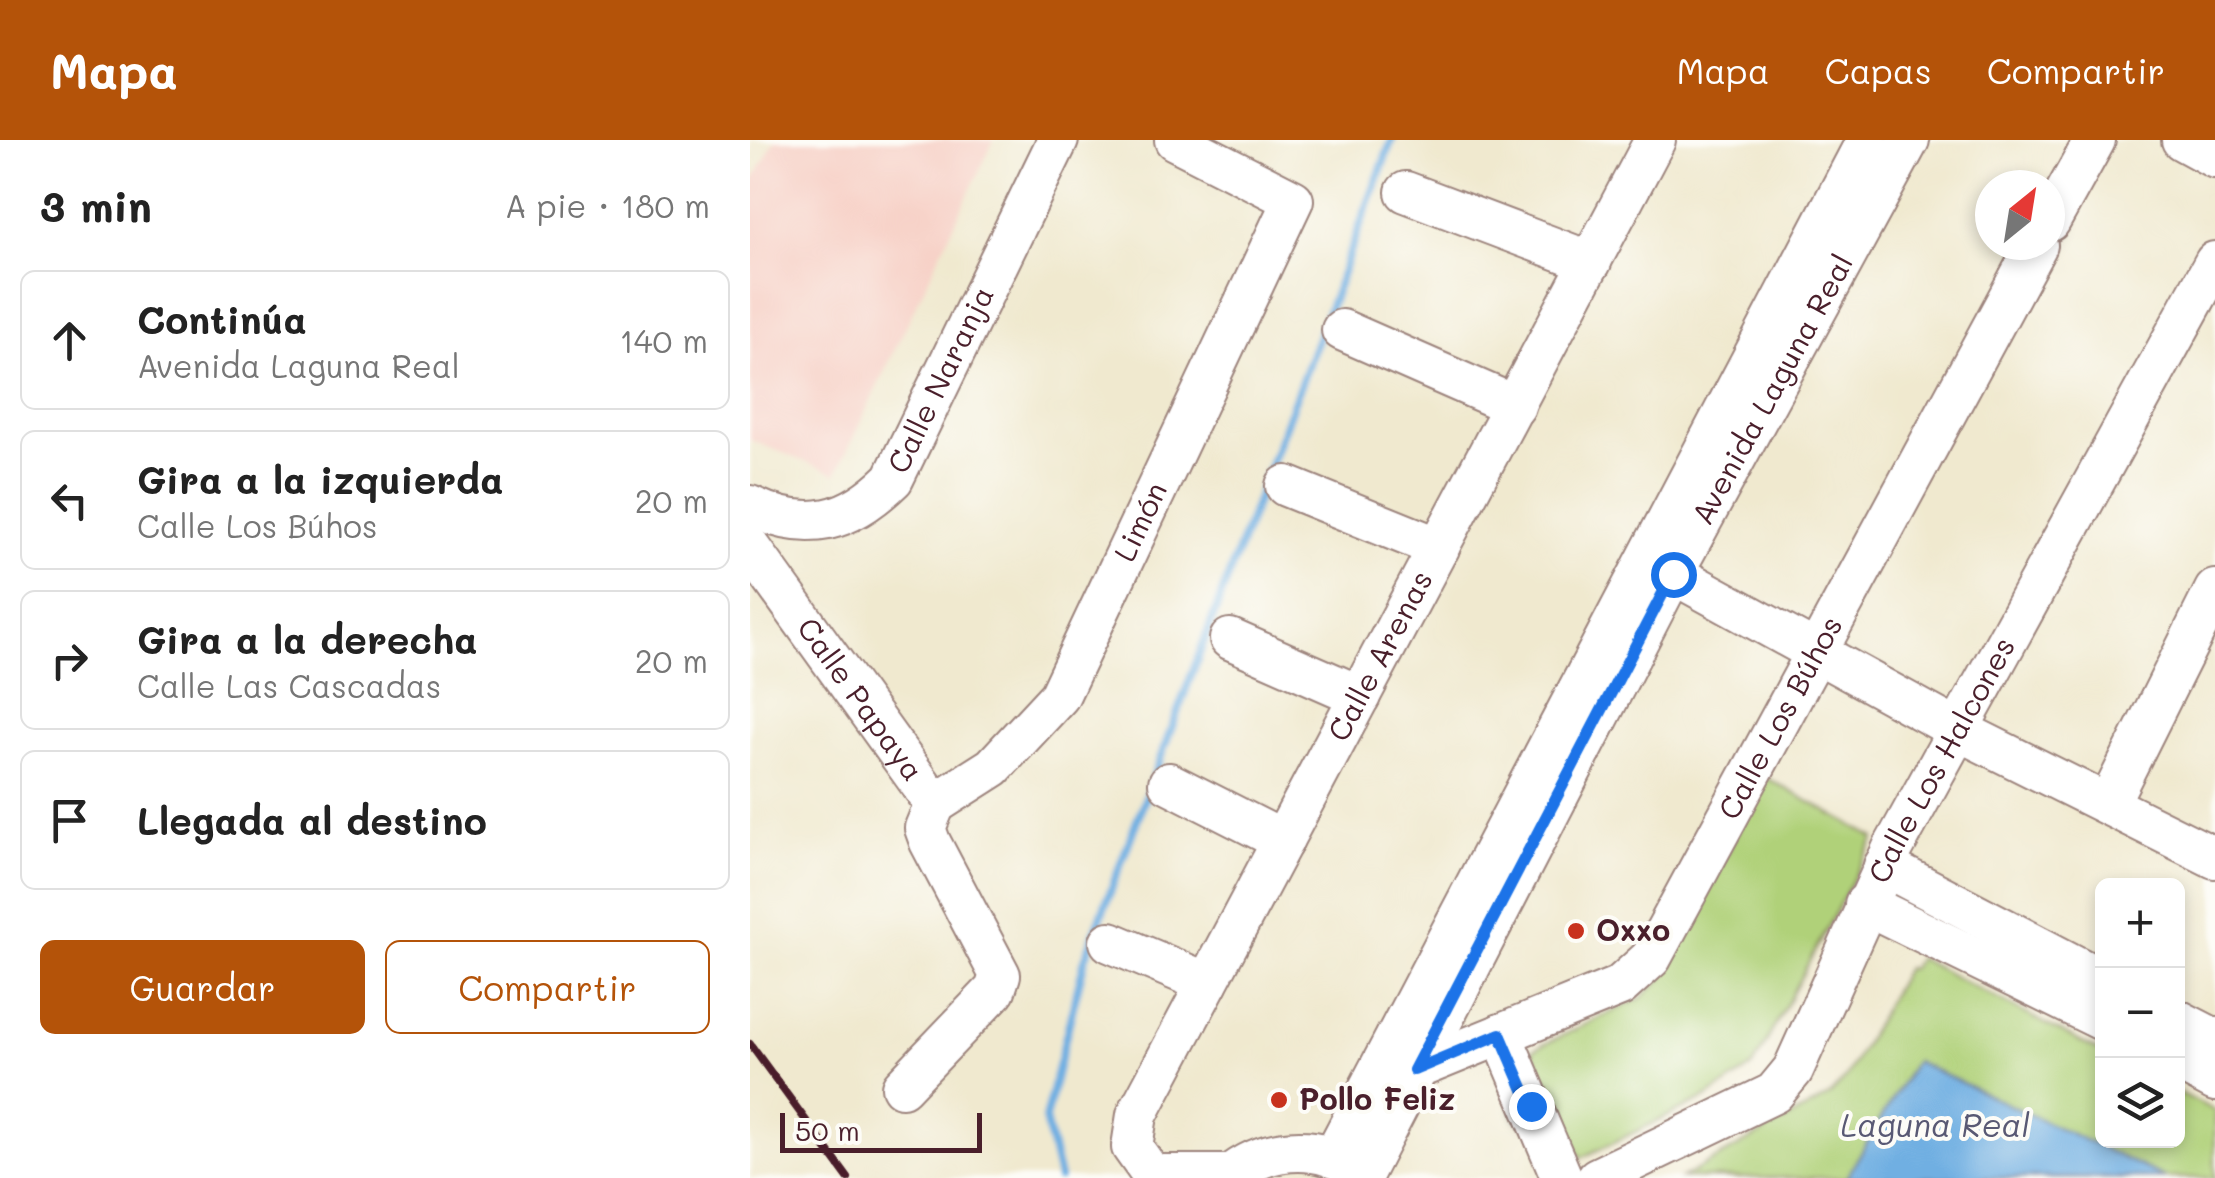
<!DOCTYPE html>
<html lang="es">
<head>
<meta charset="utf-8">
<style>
	body { margin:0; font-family:Mali,sans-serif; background:#f2f2f2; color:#222 }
	.controls { position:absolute; right:30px; bottom:30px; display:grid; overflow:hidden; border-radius:15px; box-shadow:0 5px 15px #0003 }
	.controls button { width:90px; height:90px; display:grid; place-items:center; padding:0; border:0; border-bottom:2px solid #e0e0e0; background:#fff; color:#222; font:50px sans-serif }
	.compass { position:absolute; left:1225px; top:30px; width:90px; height:90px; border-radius:50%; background:#fff; box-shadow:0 5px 15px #0003; rotate:30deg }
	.scale { position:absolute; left:30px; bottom:25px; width:202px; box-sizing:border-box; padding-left:10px; border:5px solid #4a1f2b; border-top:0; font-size:28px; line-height:35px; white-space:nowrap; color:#4a1f2b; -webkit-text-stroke:8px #fdfcf7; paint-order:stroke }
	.stop { position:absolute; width:30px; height:30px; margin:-22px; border:8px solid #1a73e8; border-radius:50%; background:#fff }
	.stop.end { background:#1a73e8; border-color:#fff; box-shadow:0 2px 10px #0008 }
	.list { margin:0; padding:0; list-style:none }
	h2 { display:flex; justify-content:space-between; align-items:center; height:130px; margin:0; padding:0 40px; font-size:42px }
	h2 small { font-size:32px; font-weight:400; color:#767676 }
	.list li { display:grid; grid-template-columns:65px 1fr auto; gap:30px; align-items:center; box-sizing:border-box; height:140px; margin:0 20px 20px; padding:0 20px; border:2px solid #e0e0e0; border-radius:15px }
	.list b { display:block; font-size:38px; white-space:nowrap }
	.list p { margin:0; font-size:32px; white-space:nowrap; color:#767676 }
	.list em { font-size:32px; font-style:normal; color:#767676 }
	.actions { display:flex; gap:20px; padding:30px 40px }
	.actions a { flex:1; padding:22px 0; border:2px solid #b45309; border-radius:15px; text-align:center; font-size:35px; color:#b45309 }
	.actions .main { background:#b45309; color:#fff }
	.icon { flex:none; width:55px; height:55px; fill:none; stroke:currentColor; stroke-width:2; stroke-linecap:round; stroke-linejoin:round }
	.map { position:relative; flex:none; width:1465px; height:1038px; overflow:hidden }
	header { display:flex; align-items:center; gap:60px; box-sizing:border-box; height:140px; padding:0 50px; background:#b45309; color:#fff }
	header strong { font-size:48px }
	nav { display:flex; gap:55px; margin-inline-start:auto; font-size:35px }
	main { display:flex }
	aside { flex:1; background:#fff }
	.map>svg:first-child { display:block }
</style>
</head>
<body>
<header>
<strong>Mapa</strong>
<nav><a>Mapa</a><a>Capas</a><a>Compartir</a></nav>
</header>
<main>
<aside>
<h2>3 min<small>A pie · 180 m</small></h2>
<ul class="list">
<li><svg class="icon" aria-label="ahead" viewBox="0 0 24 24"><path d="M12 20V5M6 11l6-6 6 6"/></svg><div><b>Continúa</b><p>Avenida Laguna Real</p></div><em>140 m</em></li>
<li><svg class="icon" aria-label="left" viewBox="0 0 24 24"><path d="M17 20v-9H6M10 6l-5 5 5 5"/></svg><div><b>Gira a la izquierda</b><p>Calle Los Búhos</p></div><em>20 m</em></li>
<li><svg class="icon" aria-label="right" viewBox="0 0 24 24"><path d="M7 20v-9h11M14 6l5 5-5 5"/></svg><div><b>Gira a la derecha</b><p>Calle Las Cascadas</p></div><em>20 m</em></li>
<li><svg class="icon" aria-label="arrive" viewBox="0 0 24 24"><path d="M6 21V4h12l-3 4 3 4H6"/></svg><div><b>Llegada al destino</b></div></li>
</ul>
<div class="actions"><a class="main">Guardar</a><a>Compartir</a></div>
</aside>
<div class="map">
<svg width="1465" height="1038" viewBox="0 0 1465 1038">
	<rect width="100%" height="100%" fill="#fdfcf7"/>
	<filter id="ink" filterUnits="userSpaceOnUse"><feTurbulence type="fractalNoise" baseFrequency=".01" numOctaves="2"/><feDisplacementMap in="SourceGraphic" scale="20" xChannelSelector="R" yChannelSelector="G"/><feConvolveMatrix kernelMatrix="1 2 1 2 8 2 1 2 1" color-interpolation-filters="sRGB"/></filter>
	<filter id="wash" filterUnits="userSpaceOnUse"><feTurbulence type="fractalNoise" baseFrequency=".0048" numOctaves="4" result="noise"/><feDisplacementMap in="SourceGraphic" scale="40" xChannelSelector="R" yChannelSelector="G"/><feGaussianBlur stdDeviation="2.25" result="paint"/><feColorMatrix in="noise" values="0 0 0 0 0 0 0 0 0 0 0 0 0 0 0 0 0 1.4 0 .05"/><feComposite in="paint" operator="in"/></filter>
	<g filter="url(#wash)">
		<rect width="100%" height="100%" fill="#f0e9cf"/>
		<path fill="#f7d1c7" d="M25 0H244L86 334 0 300V47Z"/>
		<path fill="#b0d179" stroke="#7d7852" stroke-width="2.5" d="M1015 637 1125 698 1003 927 958 957 831 1018 782 910 891 858 913 838Z
			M1168 818 1352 913V1000H1428V952L1465 971V1038H932L1079 956 1096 938 1156 828 1161 829Z"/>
		<path fill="#6fafe2" stroke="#5c6786" stroke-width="2.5" d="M1165 921 1416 1038H1096Z"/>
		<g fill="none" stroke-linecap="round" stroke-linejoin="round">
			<path stroke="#6fafe2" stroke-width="8" d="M309 1038 295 979 335 819 642 0"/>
		</g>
	</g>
	<g filter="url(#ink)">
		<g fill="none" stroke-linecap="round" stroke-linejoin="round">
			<g stroke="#9d847d" stroke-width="44">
				<g id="minor">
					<path d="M1432 0 1465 18"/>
					<path d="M656 52 841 122"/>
					<path d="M1300 81 1345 0"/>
					<path d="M592 190 765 266"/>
					<path d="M536 346 689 408"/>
					<path id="s1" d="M0 366C59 394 99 382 143 339L308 0"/>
					<path id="s2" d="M0 407 185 664"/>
					<path d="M900 421 1206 589 1465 718"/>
					<path d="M480 499 610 556"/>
					<path d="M419 643 533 701"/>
					<path id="s3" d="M185 664 243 627 309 556 543 60 425 0"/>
					<path d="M1358 664 1465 450"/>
					<path d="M1134 726 1352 840"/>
					<path d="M1115 764 1352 880"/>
					<path d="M360 802 457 843"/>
					<path d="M1428 880 1465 899"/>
					<path d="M751 894 812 1038"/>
					<path d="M1428 921 1465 941"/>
					<path id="s4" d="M663 930 870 846 901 818 1287 105"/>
					<path d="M152 947 245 850 250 835 180 702 175 688 185 664"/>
					<path d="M583 1017 1117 0"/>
					<path id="s5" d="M613 1034 923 433 1159 0"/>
					<path d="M401 1035H479"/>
					<path id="s6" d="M404 1038 382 1007 387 975 905 0"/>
					<path d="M477 1038C514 1007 565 1001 606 1029"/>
					<path id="s7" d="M847 1038 1024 953 1043 930 1143 708 1465 122"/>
				</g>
			</g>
			<use href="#minor" stroke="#fff" stroke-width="40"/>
			<path stroke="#4a1f2b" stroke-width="8" d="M0 904 98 1038"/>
		</g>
	</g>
	<g fill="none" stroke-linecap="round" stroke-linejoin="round" filter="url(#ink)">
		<path stroke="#1a73e8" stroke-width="12" d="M781 966 750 894 664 930 923 434"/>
	</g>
	<g fill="#c8321e" stroke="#fdfcf7" stroke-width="4">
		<circle cx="826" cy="791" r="10"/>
		<circle cx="529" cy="960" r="10"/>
	</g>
	<g text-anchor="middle" stroke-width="8" stroke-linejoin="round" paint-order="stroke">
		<g font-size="30" fill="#4a1f2b" stroke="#fdfcf7">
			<text dy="10" stroke="none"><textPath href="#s1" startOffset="268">Calle Naranja</textPath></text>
			<text dy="10" stroke="none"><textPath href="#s5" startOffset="885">Avenida Laguna Real</textPath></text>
			<text dy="10" stroke="none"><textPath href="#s3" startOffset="358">Limón</textPath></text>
			<text dy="10" stroke="none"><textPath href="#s6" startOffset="590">Calle Arenas</textPath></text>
			<text dy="10" stroke="none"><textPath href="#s2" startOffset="188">Calle Papaya</textPath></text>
			<text dy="10" stroke="none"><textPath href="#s4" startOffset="538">Calle Los Búhos</textPath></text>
			<text dy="10" stroke="none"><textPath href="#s7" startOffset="570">Calle Los Halcones</textPath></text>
		</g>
		<g font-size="30" font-weight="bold" fill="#4a1f2b" stroke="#fdfcf7" text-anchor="start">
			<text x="846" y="801">Oxxo</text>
			<text x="549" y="970">Pollo Feliz</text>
		</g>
		<g font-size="32" font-style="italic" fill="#595974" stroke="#fdfcf7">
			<text x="1185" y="997">Laguna Real</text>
		</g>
	</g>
</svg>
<div class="controls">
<button>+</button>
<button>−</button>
<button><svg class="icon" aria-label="layers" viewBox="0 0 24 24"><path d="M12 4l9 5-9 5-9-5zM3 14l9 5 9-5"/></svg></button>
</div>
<svg class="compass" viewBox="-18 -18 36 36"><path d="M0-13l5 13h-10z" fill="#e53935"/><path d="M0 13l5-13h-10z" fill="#767676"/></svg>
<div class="scale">50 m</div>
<div class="stop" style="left:923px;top:434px"></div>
<div class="stop end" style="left:781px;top:966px"></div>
</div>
</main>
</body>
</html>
